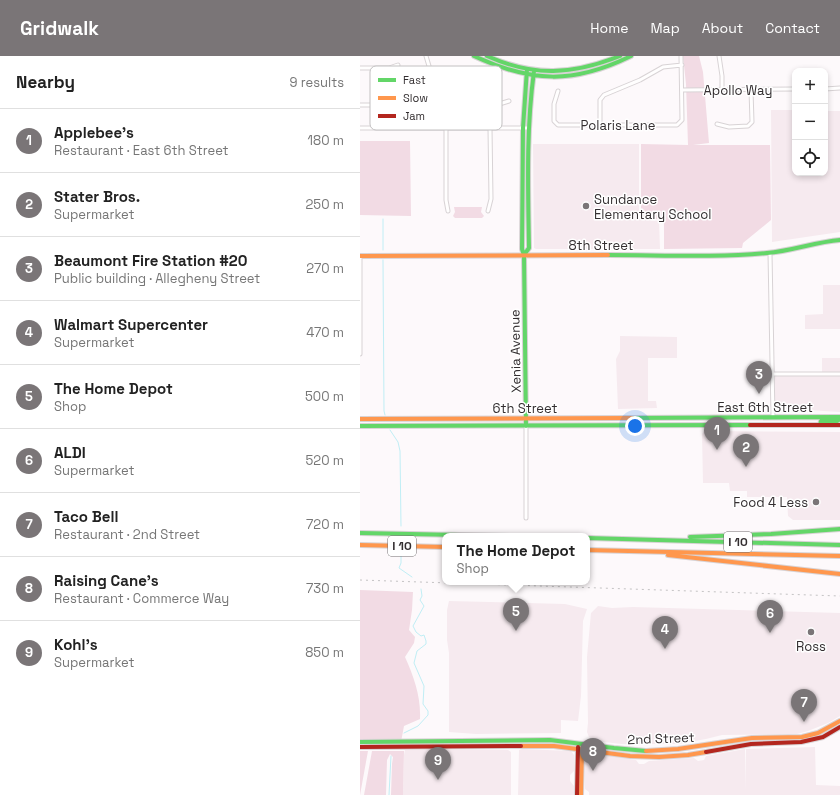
<!DOCTYPE html>
<html lang="en">
<head>
<meta charset="utf-8">
<style>
	body { margin:0; font-family:"Space Grotesk",sans-serif; background:#f2f2f2; color:#222 }
	.controls { position:absolute; right:12px; top:12px; display:grid; overflow:hidden; border-radius:8px; box-shadow:0 2px 6px #0003 }
	.controls button { width:36px; height:36px; display:grid; place-items:center; padding:0; border:0; border-bottom:1px solid #e0e0e0; background:#fff; color:#222; font:20px sans-serif }
	.you { position:absolute; left:275px; top:370px; width:14px; height:14px; margin:-10px; border:3px solid #fff; border-radius:50%; background:#1a73e8; box-shadow:0 0 0 6px #1a73e833 }
	.badge { display:grid; place-items:center; width:26px; height:26px; border-radius:50%; background:#7a7577; color:#fff; font-size:13px; font-weight:700 }
	.pin { position:absolute; translate:-50% -33px; filter:drop-shadow(0 1px 2px #0008) }
	.pin::after { content:''; position:absolute; top:21px; width:14px; height:12px; background:inherit; clip-path:polygon(0 0,100% 0,50% 100%) }
	.popup { position:absolute; left:82px; top:477px; width:148px; height:52px; box-sizing:border-box; display:grid; place-content:center; border-radius:8px; background:#fff; filter:drop-shadow(0 1px 3px #0005); font-size:13px; white-space:nowrap; color:#767676 }
	.popup b { font-size:15px; color:#222 }
	.popup::after { content:''; position:absolute; left:50%; top:100%; margin-left:-8px; border:8px solid transparent; border-top-color:#fff }
	.list { margin:0; padding:0; list-style:none }
	h2 { display:flex; justify-content:space-between; align-items:center; height:52px; margin:0; padding:0 16px; font-size:17px }
	h2 small { font-size:13px; font-weight:400; color:#767676 }
	.list li { display:grid; grid-template-columns:26px 1fr auto; gap:12px; align-items:center; box-sizing:border-box; height:64px; padding:0 16px; border-top:1px solid #e0e0e0 }
	.list b { display:block; font-size:15px; white-space:nowrap }
	.list p { margin:0; font-size:13px; white-space:nowrap; color:#767676 }
	.list em { font-size:13px; font-style:normal; color:#767676 }
	.icon { flex:none; width:22px; height:22px; fill:none; stroke:currentColor; stroke-width:2; stroke-linecap:round; stroke-linejoin:round }
	.map { position:relative; flex:none; width:480px; height:739px; overflow:hidden }
	header { display:flex; align-items:center; gap:24px; box-sizing:border-box; height:56px; padding:0 20px; background:#7a7577; color:#fff }
	header strong { font-size:19px }
	nav { display:flex; gap:22px; margin-inline-start:auto; font-size:14px }
	main { display:flex }
	aside { flex:1; background:#fff }
	.map>svg:first-child { display:block }
</style>
</head>
<body>
<header>
<strong>Gridwalk</strong>
<nav><a>Home</a><a>Map</a><a>About</a><a>Contact</a></nav>
</header>
<main>
<aside>
<h2>Nearby<small>9 results</small></h2>
<ul class="list">
<li><span class="badge">1</span><div><b>Applebee's</b><p>Restaurant · East 6th Street</p></div><em>180 m</em></li>
<li><span class="badge">2</span><div><b>Stater Bros.</b><p>Supermarket</p></div><em>250 m</em></li>
<li><span class="badge">3</span><div><b>Beaumont Fire Station #20</b><p>Public building · Allegheny Street</p></div><em>270 m</em></li>
<li><span class="badge">4</span><div><b>Walmart Supercenter</b><p>Supermarket</p></div><em>470 m</em></li>
<li><span class="badge">5</span><div><b>The Home Depot</b><p>Shop</p></div><em>500 m</em></li>
<li><span class="badge">6</span><div><b>ALDI</b><p>Supermarket</p></div><em>520 m</em></li>
<li><span class="badge">7</span><div><b>Taco Bell</b><p>Restaurant · 2nd Street</p></div><em>720 m</em></li>
<li><span class="badge">8</span><div><b>Raising Cane's</b><p>Restaurant · Commerce Way</p></div><em>730 m</em></li>
<li><span class="badge">9</span><div><b>Kohl's</b><p>Supermarket</p></div><em>850 m</em></li>
</ul>
</aside>
<div class="map">
<svg width="480" height="739" viewBox="0 0 480 739">
	<rect width="100%" height="100%" fill="#fdf9fb"/>
	<path fill="#f6eaef" d="M411 54H435V117H465V55H480V176L412 186Z
		M173 88H279V163L299 165 300 193H176L174 192Z
		M463 229H480V273H445V259L463 258Z
		M260 280 317 281V302H288V345H296L297 352 258 353 256 303 260 295Z
		M462 302H480V317H462Z
		M415 320H480V356L414 352Z
		M344 375 480 376V464H433L428 460 427 441H387V435H370L369 427H343L342 378Z
		M89 545 205 548 227 553 223 565 221 640 218 665 201 664V677L116 678 89 676V597L87 584V554Z
		M238 550 252 552 273 551 480 557V660L468 667 448 675 437 678 362 679 346 683 318 688H262L244 686 229 681 227 676 228 667 227 601 231 557Z
		M455 691 456 729 480 730V739H229V736L225 733 224 701 229 697 276 704 279 708H284L289 705 334 702 338 705 344 704 346 700 385 693 386 734V693Z
		M162 693 211 695 214 699V715L210 719V725L214 730V739H158L159 694Z
		M45 694H148L151 696V739H43L44 699Z"/>
	<path fill="#f2dbe4" d="M323 0H339L343 16 349 87 333 89H410L411 164 383 187 382 192 304 193V164L281 161V88L328 89 326 28Z
		M0 85H50L51 160 0 159Z
		M94 151H122L121 156 124 160 122 162H95L93 160 95 156Z
		M0 534 53 536 52 554 49 574 55 581 54 587 45 601C54 621 61 641 60 663L44 670 41 686H0Z
		M0 695H8L0 739Z
		M12 695H44L43 739H31L32 708 33 701 30 698 27 704 26 739H4Z"/>
	<g fill="none" stroke-linecap="round" stroke-linejoin="round">
		<path stroke="#c0eef5" stroke-width="1" d="M23 163V194
			M23 204 24 355 25 359
			M30 374 38 386 40 395 41 470
			M41 497V507L39 512 52 521
			M44 677 58 670 68 659V655L63 648 64 630 54 607 57 595 66 588V585L64 579 61 580 56 576 53 570 64 550 60 544 62 540 61 533
			M29 739 31 700"/>
		<g stroke="#d8d3d5" stroke-width="5">
			<path id="street" d="M66 0 69 10 70 72
				M359 0 362 20V34
				M0 12H29L38 9
				M465 33 480 32
				M322 34 435 33
				M198 35 194 48V65L198 69H317L322 64 321 0
				M0 49H136L149 45
				M108 50V26L111 16
				M357 68 369 71 388 70 392 66 391 34
				M240 69V44L244 39 280 24 303 11 322 9
				M0 72H168
				M86 72V144L88 155
				M128 155 131 143 130 72
				M410 197 413 361
				M0 298V200
				M412 318H480
				M166 462V370"/>
		</g>
		<g stroke="#d8d3d5" stroke-width="6">
			<path id="fast" d="M114 0C172 27 214 28 271 0
				M127 0C174 21 212 19 260 0
				M164 199 169 192C168 133 166 74 174 15
				M248 199C301 199 355 202 407 197 432 195 455 186 480 184
				M272 362 480 361
				M460 369 461 365H477L480 363
				M0 370 390 369
				M166 370 164 199 162 193 163 72 167 13
				M0 477 153 480
				M330 481 411 478 480 473
				M227 482 480 489
				M0 686 190 684 254 692 286 695"/>
		</g>
		<g stroke="#d8d3d5" stroke-width="6">
			<path id="slow" d="M0 200 248 199
				M0 363 272 362
				M0 489 85 491
				M227 494 480 500
				M308 499 480 518
				M161 690H194L270 700 299 701 328 699 346 696
				M286 695 318 693 392 682 442 681 458 677 480 665
				M221 739 222 692"/>
		</g>
		<g stroke="#d8d3d5" stroke-width="6">
			<path id="jam" d="M390 369H480
				M0 691 161 690
				M346 696 391 688 441 686 463 681 480 671
				M217 739 218 691"/>
		</g>
		<use href="#street" stroke="#fffefe" stroke-width="3"/>
		<use href="#fast" stroke="#63d668" stroke-width="4"/>
		<use href="#slow" stroke="#ff974d" stroke-width="4"/>
		<use href="#jam" stroke="#b3261e" stroke-width="4"/>
		<path stroke="#c4c3c4" stroke-width="1" stroke-dasharray="2 4" stroke-linecap="butt" d="M0 524 480 540"/>
	</g>
	<g fill="#7a7577" stroke="#fff" stroke-width="1.5">
		<circle cx="226" cy="150" r="4"/>
		<circle cx="456" cy="446" r="4"/>
		<circle cx="451" cy="576" r="4"/>
	</g>
	<g text-anchor="middle" stroke-width="3" stroke-linejoin="round" paint-order="stroke">
		<g fill="#fff" stroke="#706d6e" stroke-width="1">
			<rect x="364" y="476" width="28" height="20" rx="3"/>
			<rect x="28" y="480" width="28" height="20" rx="3"/>
		</g>
		<g font-size="12" font-weight="bold" fill="#332e30">
			<text x="378" y="490">I 10</text>
			<text x="42" y="494">I 10</text>
		</g>
		<g font-size="13" fill="#332e30" stroke="#fff">
			<text x="378" y="39">Apollo Way</text>
			<text x="258" y="74">Polaris Lane</text>
			<text x="241" y="194">8th Street</text>
			<text transform="translate(155 295) rotate(-91)" y="5">Xenia Avenue</text>
			<text x="405" y="356">East 6th Street</text>
			<text x="165" y="357">6th Street</text>
			<text transform="translate(301 682) rotate(-2)" y="5">2nd Street</text>
		</g>
		<g font-size="13" fill="#332e30" stroke="#fff" text-anchor="start">
			<text x="234" y="148">Sundance<tspan x="234" dy="15">Elementary School</tspan></text>
			<text x="448" y="451" text-anchor="end">Food 4 Less</text>
			<text x="451" y="595" text-anchor="middle">Ross</text>
		</g>
	</g>
	<rect x="10" y="10" width="132" height="64" rx="6" fill="#fff" stroke="#c2c0c1" stroke-width="1"/>
	<rect x="18" y="22" width="18" height="4" fill="#63d668"/>
	<rect x="18" y="40" width="18" height="4" fill="#ff974d"/>
	<rect x="18" y="58" width="18" height="4" fill="#b3261e"/>
	<g font-size="11" fill="#332e30">
		<text x="43" y="28">Fast</text>
		<text x="43" y="46">Slow</text>
		<text x="43" y="64">Jam</text>
	</g>
</svg>
<div class="controls">
<button>+</button>
<button>−</button>
<button><svg class="icon" aria-label="locate" viewBox="0 0 24 24"><circle cx="12" cy="12" r="6"/><path d="M12 2v4M12 18v4M2 12h4M18 12h4"/></svg></button>
</div>
<div class="you"></div>
<div class="pin badge" style="left:357px;top:394px">1</div>
<div class="pin badge" style="left:386px;top:411px">2</div>
<div class="pin badge" style="left:399px;top:338px">3</div>
<div class="pin badge" style="left:305px;top:593px">4</div>
<div class="pin badge" style="left:156px;top:575px">5</div>
<div class="popup"><b>The Home Depot</b>Shop</div>
<div class="pin badge" style="left:410px;top:577px">6</div>
<div class="pin badge" style="left:444px;top:666px">7</div>
<div class="pin badge" style="left:233px;top:715px">8</div>
<div class="pin badge" style="left:78px;top:724px">9</div>
</div>
</main>
</body>
</html>
